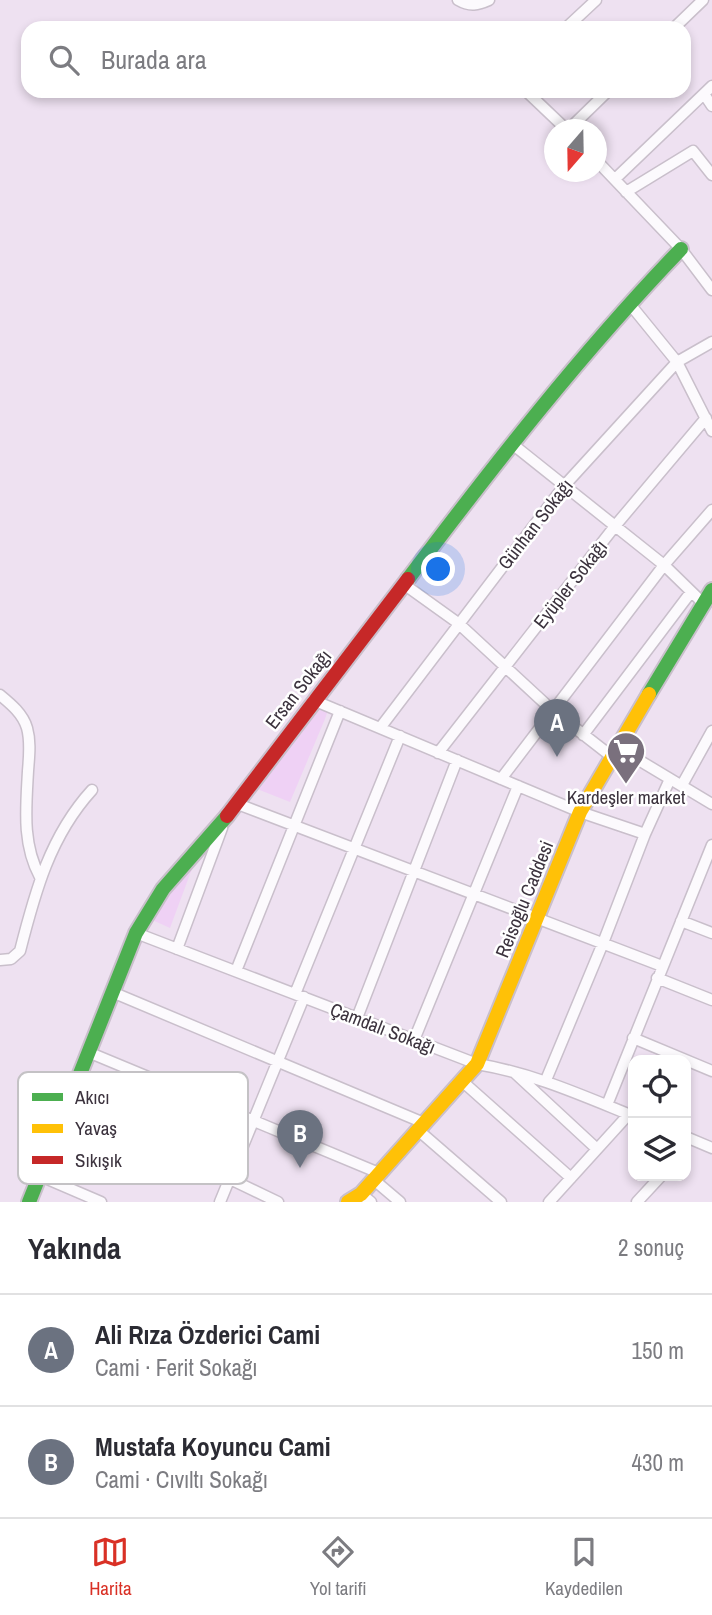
<!DOCTYPE html>
<html lang="tr">
<head>
<meta charset="utf-8">
<style>
	body { margin:0; font-family:"Archivo Narrow",sans-serif; background:#f7f7f7; color:#2b2b33 }
	.controls { position:absolute; right:21px; bottom:21px; display:grid; overflow:hidden; border-radius:14px; box-shadow:0 4px 10px #0003 }
	.controls button { width:63px; height:63px; display:grid; place-items:center; padding:0; border:0; border-bottom:2px solid #e1e1e2; background:#fff; color:#2b2b33; font:35px sans-serif }
	.compass { position:absolute; left:544px; top:119px; width:63px; height:63px; border-radius:50%; background:#fff; box-shadow:0 4px 10px #0003; rotate:200deg }
	.you { position:absolute; left:439px; top:570px; width:24px; height:24px; margin:-18px; border:5px solid #fff; border-radius:50%; background:#1a73e8; box-shadow:0 0 0 10px #1a73e833 }
	.badge { display:grid; place-items:center; width:46px; height:46px; border-radius:50%; background:#d93025; color:#fff; font-size:23px; font-weight:700 }
	.pin { position:absolute; translate:-50% -58px; filter:drop-shadow(0 2px 4px #0008) }
	.pin::after { content:''; position:absolute; top:37px; width:24px; height:21px; background:inherit; clip-path:polygon(0 0,100% 0,50% 100%) }
	.list { margin:0; padding:0; list-style:none }
	h2 { display:flex; justify-content:space-between; align-items:center; height:91px; margin:0; padding:0 28px; font-size:30px }
	h2 small { font-size:23px; font-weight:400; color:#7c7c81 }
	.list li { display:grid; grid-template-columns:46px 1fr auto; gap:21px; align-items:center; box-sizing:border-box; height:112px; padding:0 28px; border-top:2px solid #e1e1e2 }
	.list b { display:block; font-size:26px; white-space:nowrap }
	.list p { margin:0; font-size:23px; white-space:nowrap; color:#7c7c81 }
	.list em { font-size:23px; font-style:normal; color:#7c7c81 }
	.icon { flex:none; width:38px; height:38px; fill:none; stroke:currentColor; stroke-width:2; stroke-linecap:round; stroke-linejoin:round }
	.map { position:relative; flex:none; width:712px; height:1202px; overflow:hidden }
	.search { position:absolute; background:#fff; box-shadow:0 4px 10px #0003; left:21px; right:21px; top:21px; height:77px; display:flex; align-items:center; gap:18px; box-sizing:border-box; padding:0 24px; border-radius:21px; color:#7c7c81; font-size:26px }
	.sheet { height:315px; background:#fff }
	nav { display:flex; justify-content:space-around; align-items:center; box-sizing:border-box; height:98px; border-top:2px solid #e1e1e2; background:#fff; font-size:19px; color:#7c7c81 }
	nav a { display:grid; justify-items:center; gap:4px }
	nav .on { color:#d93025 }
	.map>svg:first-child { display:block }
</style>
</head>
<body>
<div class="map">
<svg width="712" height="1202" viewBox="0 0 712 1202">
	<rect width="100%" height="100%" fill="#eee1f1"/>
	<path fill="#efd1f5" d="M322 708 328 710 325 719 290 802 252 787 313 709Z
		M203 839 170 928 150 919Z"/>
	<g fill="none" stroke-linecap="round" stroke-linejoin="round">
		<g stroke="#c9bfcb" stroke-width="13">
			<path id="street" d="M458 0C470 7 478 5 489 0
				M566 28 596 0
				M674 28 703 0
				M526 91 567 130
				M704 94 712 106
				M568 130 608 91
				M596 160 681 249 712 290
				M615 179 712 86
				M626 192 693 151 712 175
				M629 303 677 362 712 431
				M511 443 664 565 704 604
				M405 585 458 623 552 710 611 756
				M0 695C11 704 23 714 27 728 31 742 29 757 28 771 26 808 22 844 40 877
				M313 700 580 812 645 834
				M380 728 564 486 677 362 712 342
				M583 735 691 592
				M617 747 712 804
				M438 753 615 526 706 418
				M501 779 664 565 712 510
				M682 785 712 731
				M235 803 662 966
				M681 921 712 933
				M136 933 477 1064C532 1073 581 1095 633 1116
				M177 949 222 828
				M0 960 11 959 20 951C35 892 50 836 92 790
				M236 971 340 711
				M657 978 712 1000
				M112 992 424 1123
				M295 994 400 736
				M357 1018 457 760
				M633 1038 712 1071
				M414 1040 518 786
				M88 1052 379 1173
				M515 1073 597 1149
				M546 1080 603 943 645 834 670 779
				M462 1081 571 1178
				M607 1105 712 845
				M63 1113 230 1179 278 1202
				M418 1130 501 1202
				M686 1137 712 1148
				M38 1175 101 1202
				M374 1180 400 1202
				M361 1194 371 1202
				M220 1202 304 997
				M549 1202 629 1114
				M637 1202 661 1176"/>
		</g>
		<g stroke="#c9bfcb" stroke-width="18">
			<path id="fast" d="M408 579C494 465 582 352 681 249
				M649 694 712 590
				M29 1202 136 933 163 889 227 816"/>
		</g>
		<g stroke="#c9bfcb" stroke-width="18">
			<path id="slow" d="M348 1202 361 1194 477 1064 580 812 649 694"/>
		</g>
		<g stroke="#c9bfcb" stroke-width="18">
			<path id="jam" d="M227 816 408 579"/>
		</g>
		<use href="#street" stroke="#fcfafd" stroke-width="10"/>
		<use href="#fast" stroke="#4caf50" stroke-width="14"/>
		<use href="#slow" stroke="#ffc107" stroke-width="14"/>
		<use href="#jam" stroke="#c62828" stroke-width="14"/>
	</g>
	<defs>
		<g id="supermarket-pin" transform="scale(2.0125)"><path d="M0 17L-7.5 6A9.5 9.5 0 1 1 7.5 6Z" fill="#7a707d" stroke="#fff"/><path d="M-6-5.5h2.5l.6 2H6L4.5 2H-2.5L-4.4-4H-6ZM-1.5 3.2a1.3 1.3 0 1 0 .1 0ZM3 3.2a1.3 1.3 0 1 0 .1 0Z" fill="#fff"/></g>
	</defs>
	<g fill-rule="evenodd">
		<use href="#supermarket-pin" x="626" y="751"/>
	</g>
	<g text-anchor="middle" stroke-width="5" stroke-linejoin="round" paint-order="stroke">
		<g font-size="19" fill="#3c333e" stroke="#fff">
			<text transform="translate(535 524) rotate(-52)" y="7">Günhan Sokağı</text>
			<text transform="translate(570 584) rotate(-52)" y="7">Eyüpler Sokağı</text>
			<text transform="translate(298 689) rotate(-52)" y="7">Ersan Sokağı</text>
			<text transform="translate(524 899) rotate(-68)" y="7">Reisoğlu Caddesi</text>
			<text transform="translate(383 1028) rotate(21)" y="7">Çamdalı Sokağı</text>
		</g>
		<g font-size="19" fill="#3c333e" stroke="#fff">
			<text x="626" y="804">Kardeşler market</text>
		</g>
	</g>
	<rect x="18" y="1072" width="230" height="112" rx="10" fill="#fff" stroke="#c4c2c5" stroke-width="2"/>
	<rect x="32" y="1093" width="31" height="8" fill="#4caf50"/>
	<rect x="32" y="1124" width="31" height="9" fill="#ffc107"/>
	<rect x="32" y="1156" width="31" height="8" fill="#c62828"/>
	<g font-size="19" fill="#3c333e">
		<text x="75" y="1104">Akıcı</text>
		<text x="75" y="1135">Yavaş</text>
		<text x="75" y="1167">Sıkışık</text>
	</g>
</svg>
<div class="controls">
<button><svg class="icon" aria-label="locate" viewBox="0 0 24 24"><circle cx="12" cy="12" r="6"/><path d="M12 2v4M12 18v4M2 12h4M18 12h4"/></svg></button>
<button><svg class="icon" aria-label="layers" viewBox="0 0 24 24"><path d="M12 4l9 5-9 5-9-5zM3 14l9 5 9-5"/></svg></button>
</div>
<svg class="compass" viewBox="-18 -18 36 36"><path d="M0-13l5 13h-10z" fill="#e53935"/><path d="M0 13l5-13h-10z" fill="#7c7c81"/></svg>
<div class="you"></div>
<div class="pin badge" style="left:557px;top:757px;background:#6b7280">A</div>
<div class="pin badge" style="left:300px;top:1168px;background:#6b7280">B</div>
<div class="search"><svg class="icon" aria-label="search" viewBox="0 0 24 24"><circle cx="10" cy="10" r="6"/><path d="M15 15l6 6"/></svg>Burada ara</div>
</div>
<section class="sheet">
<h2>Yakında<small>2 sonuç</small></h2>
<ul class="list">
<li><span class="badge" style="background:#6b7280">A</span><div><b>Ali Rıza Özderici Cami</b><p>Cami · Ferit Sokağı</p></div><em>150 m</em></li>
<li><span class="badge" style="background:#6b7280">B</span><div><b>Mustafa Koyuncu Cami</b><p>Cami · Cıvıltı Sokağı</p></div><em>430 m</em></li>
</ul>
</section>
<nav>
<a class="on"><svg class="icon" aria-label="map" viewBox="0 0 24 24"><path d="M3 6l6-2 6 2 6-2v14l-6 2-6-2-6 2zM9 4v14M15 6v14"/></svg>Harita</a>
<a><svg class="icon" aria-label="directions" viewBox="0 0 24 24"><path d="M12 3l9 9-9 9-9-9zM9 14v-3h6M13 9l2 2-2 2"/></svg>Yol tarifi</a>
<a><svg class="icon" aria-label="saved" viewBox="0 0 24 24"><path d="M7 4h10v16l-5-4-5 4z"/></svg>Kaydedilen</a>
</nav>
</body>
</html>
